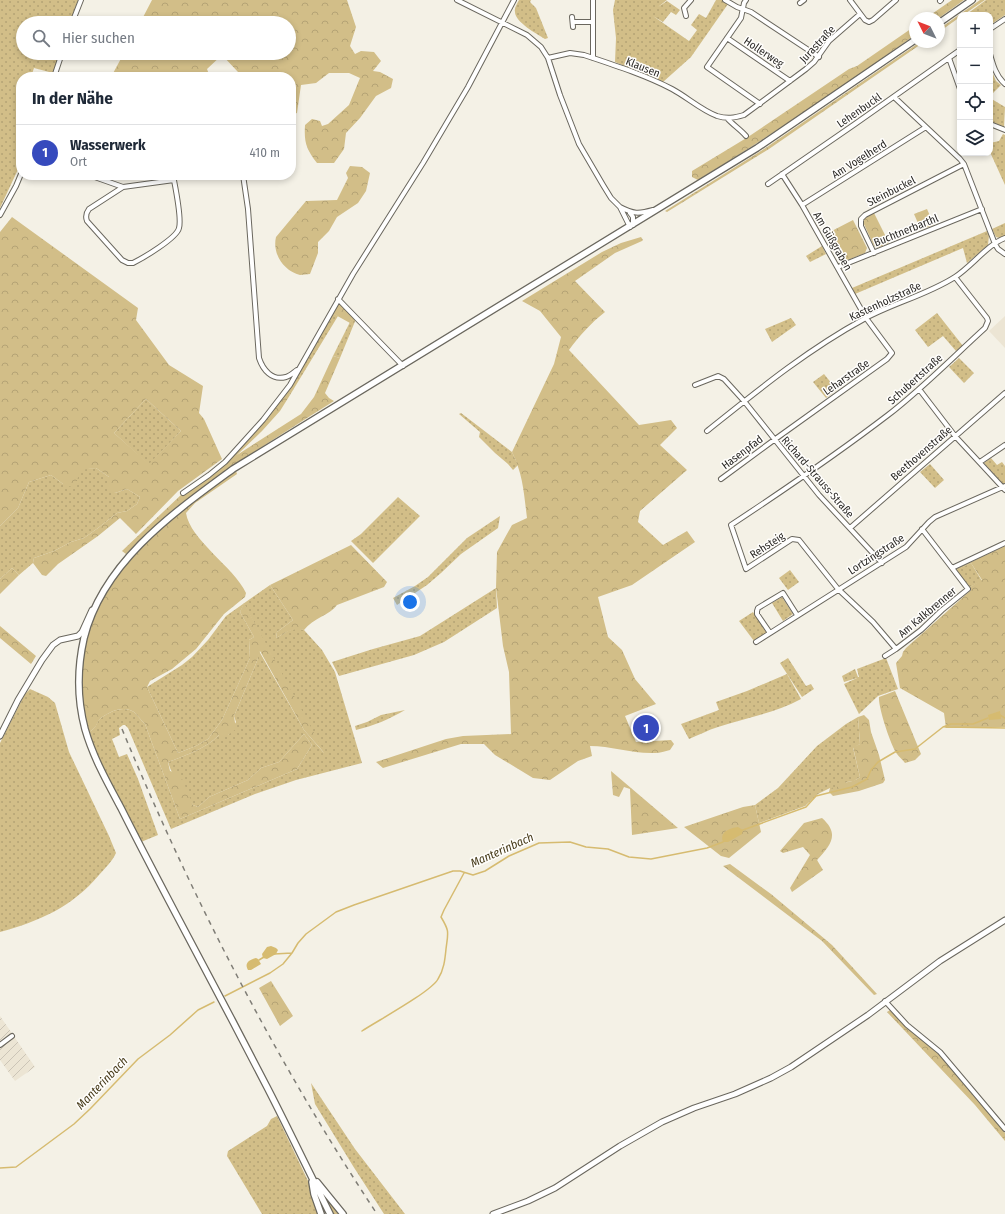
<!DOCTYPE html>
<html lang="de">
<head>
<meta charset="utf-8">
<style>
	body { margin:0; font-family:"Fira Sans Condensed",sans-serif; background:#f2f2f3; color:#1f2937 }
	.controls { position:absolute; right:12px; top:12px; display:grid; overflow:hidden; border-radius:8px; box-shadow:0 2px 6px #0003 }
	.controls button { width:36px; height:36px; display:grid; place-items:center; padding:0; border:0; border-bottom:1px solid #e0e1e3; background:#fff; color:#1f2937; font:20px sans-serif }
	.compass { position:absolute; left:909px; top:12px; width:36px; height:36px; border-radius:50%; background:#fff; box-shadow:0 2px 6px #0003; rotate:312deg }
	.you { position:absolute; left:410px; top:602px; width:14px; height:14px; margin:-10px; border:3px solid #fff; border-radius:50%; background:#1a73e8; box-shadow:0 0 0 6px #1a73e833 }
	.badge { display:grid; place-items:center; width:26px; height:26px; border-radius:50%; background:#364abd; color:#fff; font-size:13px; font-weight:700 }
	.pin { position:absolute; translate:-50% -50%; border:2px solid #fff; box-shadow:0 1px 4px #0006 }
	.list { margin:0; padding:0; list-style:none }
	h2 { display:flex; justify-content:space-between; align-items:center; height:52px; margin:0; padding:0 16px; font-size:17px }
	h2 small { font-size:13px; font-weight:400; color:#747a83 }
	.list li { display:grid; grid-template-columns:26px 1fr auto; gap:12px; align-items:center; box-sizing:border-box; height:56px; padding:0 16px; border-top:1px solid #e0e1e3 }
	.list b { display:block; font-size:15px; white-space:nowrap }
	.list p { margin:0; font-size:13px; white-space:nowrap; color:#747a83 }
	.list em { font-size:13px; font-style:normal; color:#747a83 }
	.icon { flex:none; width:22px; height:22px; fill:none; stroke:currentColor; stroke-width:2; stroke-linecap:round; stroke-linejoin:round }
	.map { position:relative; flex:none; width:1005px; height:1214px; overflow:hidden }
	.search { position:absolute; background:#fff; box-shadow:0 2px 6px #0003; left:16px; top:16px; width:280px; height:44px; display:flex; align-items:center; gap:10px; box-sizing:border-box; padding:0 14px; border-radius:22px; color:#747a83; font-size:15px }
	.panel { position:absolute; background:#fff; box-shadow:0 2px 6px #0003; left:16px; top:72px; width:280px; height:108px; border-radius:16px }
	.map>svg:first-child { display:block }
</style>
</head>
<body>
<div class="map">
<svg width="1005" height="1214" viewBox="0 0 1005 1214">
	<defs>
		<pattern id="industrial-furrows" width="10" height="10" patternUnits="userSpaceOnUse"><rect width="10" height="10" fill="#ece5d4"/><path d="M-1 1l2-2M0 10L10 0M9 11l2-2" fill="none" stroke="#cbc4b6"/></pattern>
		<pattern id="grass-dots" width="8" height="8" patternUnits="userSpaceOnUse"><rect width="8" height="8" fill="#d2be88"/><path d="M2 2h.1M6 6h.1" fill="none" stroke="#b4a375" stroke-width="1.8" stroke-linecap="round"/></pattern>
		<pattern id="forest-crowns" width="20" height="18" patternUnits="userSpaceOnUse"><rect width="20" height="18" fill="#d2be88"/><path d="M2 6a3 3 0 1 1 6 0M12 15a3 3 0 1 1 6 0" fill="none" stroke="#b4a375"/></pattern>
	</defs>
	<rect width="100%" height="100%" fill="#f4f1e6"/>
	<path fill="#ece5d4" d="M1005 316V348L989 331Z"/>
	<path fill="url(#industrial-furrows)" d="M0 1016 35 1067 15 1081 0 1060Z"/>
	<path fill="url(#grass-dots)" d="M0 0H78L70 23H23V53H60L53 73 34 68 31 77H21V163L0 208Z
		M519 0H531L530 2 536 8 548 38 545 39C537 34 515 22 515 12 514 8 517 4 519 0Z
		M615 0H667L658 7 667 1 680 10 676 15 671 12 663 22 653 16 689 41 697 30 691 25 699 14 706 18 716 0H723L728 4 691 57 663 82 615 62 616 38 613 10Z
		M986 0H1005V15L990 25V15H968L967 14Z
		M993 74 996 81 1001 85 990 96V75Z
		M990 98 1005 107 1004 127 990 121Z
		M1003 134 1005 135V185L990 152V143L999 141Z
		M1005 223V236L1000 238 996 237 992 229Z
		M987 231 989 235 988 245 967 263 963 248 855 294 852 288Z
		M822 246 826 254 810 262 806 256Z
		M332 313 338 316 290 395 289 393H284Z
		M937 313 963 346 956 351 943 336 928 347 915 330Z
		M353 316 356 319 340 358 333 356Z
		M791 318 796 325 772 342 765 329Z
		M959 358 974 373 964 383 949 367Z
		M824 374 837 390 826 398 813 382Z
		M146 399 181 431 149 465 114 433Z
		M461 413 512 452 518 465 513 470 508 464 495 453 479 437 480 432 459 414Z
		M991 458 997 465 1002 462 1005 466V483L1003 484 984 463Z
		M930 464 944 480 935 488 920 472Z
		M96 468 109 477 115 493 127 489 140 497 137 504 127 511 117 513 98 528 84 538 71 542 54 551 34 558 33 563 19 575 12 568 0 579V526L18 508 29 482 51 475 63 484 80 469Z
		M398 497 420 516 373 563 351 541 361 534Z
		M500 516 498 528 461 554 441 573 427 585 397 605 393 598 415 586 428 577 467 538Z
		M971 563 982 581 970 587 956 570Z
		M790 570 799 582 788 590 779 578Z
		M270 585 293 620 277 632 276 638 288 631 297 628 304 630 322 650 335 672 362 763 296 780 255 794 171 829 128 728 125 725H123L119 728 120 735 112 739 119 757 127 754 138 779 158 835 141 842 96 753 89 732C98 727 95 723 101 718 110 711 124 705 134 712 138 715 141 721 145 724L180 819 297 769 312 745 304 734 279 762 261 768 248 780 209 797 198 807 193 805C185 790 172 778 168 762 187 755 205 749 219 735H228L236 722 234 716 257 661 259 651 304 730 324 753 244 604 240 612 254 637 249 640 250 658 222 720 208 739 196 746 178 753 147 687 182 665 192 657 208 640 226 616Z
		M496 588 497 608 444 642 414 655 339 676 332 662 373 649 420 636Z
		M782 597 793 614 783 621 772 603Z
		M753 612 767 633 754 641 739 621Z
		M788 658 806 686 811 684 814 689 802 697 780 663Z
		M886 658 898 689 878 696 859 714 844 684 857 678 844 682 842 676 855 669 858 677H859L857 669Z
		M787 674 801 699C775 713 746 718 718 727 708 730 699 735 689 739L681 724 719 710 716 702 747 691Z
		M30 689 48 697 55 703 69 752 109 836 116 853C112 862 105 868 99 875 72 907 40 921 0 932V743L25 694Z
		M405 710C390 719 373 726 356 730L355 726 367 722 381 715Z
		M858 717 860 744 853 748 860 777 854 781 847 782 838 788H830L818 794 805 806 759 823 755 805 778 788 817 746 846 724Z
		M311 1083 355 1149 405 1214H384L353 1166 315 1104Z
		M277 1116 309 1183 319 1214H262L227 1156 228 1151 267 1126 271 1119Z
		M320 1190 341 1214H333Z"/>
	<path fill="url(#forest-crowns)" fill-rule="evenodd" d="M152 0H347L356 27 350 46 355 54 361 51 374 52 381 61 373 71 380 72 393 79 391 88 376 96 360 118 346 133 344 149 334 163H317C306 149 304 142 305 125L312 119 320 121 322 126 328 124 349 105 360 78 349 73H329L316 83 301 85 297 113 291 115V77H240L238 72 222 55 207 69 210 77H111L124 53H289V23H140Z
		M952 0H964L939 18H926Z
		M980 0H985L963 15H960V17L939 32V29Z
		M915 26V35C844 86 772 135 698 180L692 177V171L748 137 849 69 857 66Z
		M920 42H924L769 149 667 212 665 211 767 147Z
		M350 166 362 167 370 173 366 191 358 203 337 217 329 231 318 242V253L310 274C307 274 303 275 300 275 284 271 272 254 276 237L306 201 337 200 348 178 346 173Z
		M927 209 934 225 921 230 914 214Z
		M874 213 889 243 877 248 874 246 863 222 865 218Z
		M12 217 138 308 136 320 169 365 203 386 199 413 204 419 222 459 178 491 136 534 120 518 98 536 58 564 46 576 42 575 33 563 34 558 54 551 71 542 84 538 98 528 117 513 127 511 137 504 140 497 127 489 115 493 107 488 109 477 96 468 80 470 75 488 63 484 51 475 29 482 18 508 0 526V232ZM146 399 181 431 149 464 114 433Z
		M853 220 867 248 865 253 843 262 839 261 824 235Z
		M641 237 643 240 642 241 615 253 575 281 605 312C591 323 579 336 569 350L639 425 671 420 677 428 660 445 687 470 640 511 638 522 663 545 687 531 695 542 632 585 598 597 608 637 622 650 635 679 656 704 625 716 636 742 671 740 674 744 670 750C665 751 660 753 655 753 633 754 611 746 590 746L592 756 578 761 550 780 533 778 495 755 484 744H461L383 768 376 762 446 739 463 736 511 734 509 672 503 646 496 588 497 552 512 525 527 518C524 494 523 474 512 452L554 364 561 337 540 311 522 301 602 252 621 243Z
		M339 303 353 316 350 323 332 313Z
		M333 356 340 358 325 393 329 398 334 401C260 448 187 491 126 554L122 551 183 493 217 470 284 393H289L290 395 280 411 262 431 237 455 301 414 314 397Z
		M236 471 237 474 195 503 186 513C190 540 234 567 246 593L245 597 224 614 196 649 172 669 150 681 147 687 178 753 196 746 208 739 222 720 250 658 249 640 254 637 240 612 244 603 326 755 304 730 260 651 257 661 234 716 236 729 228 735H219C205 749 187 755 168 762L170 771 180 774 193 805 198 807 209 797 248 780 261 768 279 762 304 734 312 745 297 769 180 819 145 724C141 721 138 715 134 712 124 705 110 711 101 718 95 724 98 727 89 732 56 607 145 535 236 471Z
		M351 545 387 582 384 587 337 605C330 615 313 618 304 630 293 627 285 633 276 638L277 632 293 620 270 585Z
		M1005 546V727L946 728 944 713 900 688 896 663 902 656 903 652 906 648 971 590 956 569ZM971 563 982 580 970 587 957 570Z
		M12 568 19 575 0 594V579Z
		M0 626 36 656 31 664 0 638Z
		M895 691 921 754 915 760 905 763C903 760 899 757 897 754 891 746 878 707 879 697Z
		M864 715 869 720 871 732 879 755 885 780 883 783 859 791 833 796 829 792 830 788C840 788 841 783 848 782 853 781 856 780 860 777L853 747 860 744 858 717Z
		M611 771 678 828 632 835 630 789 624 787 619 797 613 795Z
		M755 805 761 832 729 858 721 856 684 827 743 807Z
		M822 818C840 834 831 845 817 860L823 870 792 892 790 888 810 855 803 847 783 853 780 851 804 823Z
		M730 864 771 894 832 945 877 994 874 995 822 941 723 866Z
		M271 981 293 1016 280 1026 259 988Z
		M890 1010 903 1024 941 1056 1005 1133V1141L975 1105 887 1012Z"/>
	<path fill="#d6bb70" d="M1000 711 1001 719 989 720 988 715Z
		M738 827 743 830 742 834 728 842H723C719 832 730 828 738 827Z
		M271 946 276 948 278 950 276 954 267 959 263 958 262 954 267 947Z
		M256 958 258 959 261 964 251 970H248C244 963 249 960 256 958Z"/>
	<g fill="none" stroke-linecap="round" stroke-linejoin="round">
		<path stroke="#d6bb70" stroke-width="1.5" d="M1000 715 1005 718
			M945 727 1005 728
			M743 830 806 807 816 796 852 787 867 779 871 770 878 762 895 752 915 749 943 727 951 724H973L988 718
			M274 954 292 953
			M259 960 264 957
			M225 996 270 973 283 964 292 953 298 943 306 934 336 912 354 905 453 871H460L473 875 485 871 509 856 539 843 570 842 586 847 608 849 629 857 651 859 707 848 723 842
			M362 1031C377 1021 431 992 438 979 444 970 445 959 446 949 448 932 450 932 441 917L444 910 464 873
			M0 1168 16 1167 74 1124 90 1109 138 1059 170 1035 198 1010 214 1002"/>
		<g stroke="#6a675e" stroke-width="6">
			<path id="minor" d="M457 0 527 35 541 47 548 58 560 95 579 144 603 185 611 198 620 207 630 227
				M593 0V58
				M725 0 737 7 751 12 819 57
				M746 0 744 3 741 18 707 67 760 104
				M850 0 865 20 869 22 873 20 896 0
				M940 1 941 0
				M800 3 804 0
				M686 16 684 8 691 0
				M572 17 573 27
				M573 22H592
				M72 23 81 0
				M990 29 1005 19
				M727 38 790 81
				M990 54C993 65 996 76 1005 84
				M548 58 570 53 584 55C614 65 645 75 672 89 687 97 701 110 717 116 727 119 734 118 744 115L806 69 814 62 829 41 860 14
				M949 58 960 89
				M54 77 62 53
				M894 97 960 159 964 164 995 244 998 249 1005 254
				M727 118C733 125 740 129 746 136
				M990 124 1005 130
				M89 175 123 187 89 209C86 213 85 216 87 221L122 260 128 263H133C143 258 177 238 179 228 182 218 175 186 173 175
				M243 175 248 209 259 358C263 370 272 381 286 377 290 376 294 372 297 370
				M768 184 855 124 960 50
				M123 187 174 180
				M802 205 926 127
				M620 207C633 214 639 214 653 210
				M630 213 633 217V225
				M0 215 16 186 21 174
				M874 253 861 226V219L865 215 964 164
				M838 267 982 209
				M338 299 403 366
				M695 385 718 376 724 379 744 401 819 495 882 563
				M919 389 955 436 1005 490
				M707 431C757 391 807 350 864 319 893 303 927 295 955 277 971 267 988 244 1005 238
				M980 462 1005 445
				M721 479 774 440 887 359 892 353 866 318 802 205 782 174
				M183 493 209 475 225 462 263 420 290 385 353 274 423 163 468 87 514 0
				M850 528 1005 393
				M922 529 952 568 1005 543
				M952 568 968 589 942 610 921 630 896 649 873 622 838 589 799 540 792 539 746 569 731 525C784 490 837 454 888 415 922 389 953 357 985 328L988 321 987 318 955 277
				M770 633 757 614V611L758 608 783 593 797 615
				M756 642 906 547 929 522 935 517 1005 486
				M885 656 896 649
				M885 1001 907 1025 940 1052 1005 1129
				M0 1045 12 1036"/>
		</g>
		<g stroke="#6a675e" stroke-width="7">
			<path id="tertiary" d="M0 736 18 700 42 660 53 645 60 640 78 636 82 632 92 610
				M493 1214 528 1201 555 1188 620 1146 662 1122 694 1108 735 1094 771 1078 791 1067 868 1015 940 961 1005 920"/>
		</g>
		<g stroke="#6a675e" stroke-width="8">
			<path id="secondary" d="M939 23 972 0
				M312 1182 314 1194 321 1214
				M317 1182 343 1214
				M330 1214C309 1172 289 1130 268 1089 238 1031 208 974 177 916 158 880 139 844 121 808 107 782 93 757 85 729 77 699 77 669 84 638 103 562 173 513 233 469L757 148 915 40"/>
		</g>
		<use href="#minor" stroke="#fff" stroke-width="4"/>
		<use href="#tertiary" stroke="#fff" stroke-width="5"/>
		<use href="#secondary" stroke="#fff" stroke-width="5.5"/>
		<path stroke="#7f7d76" stroke-width="1.5" stroke-dasharray="5 5" stroke-linecap="butt" d="M122 729C192 898 276 1061 377 1214"/>
	</g>
	<g text-anchor="middle" stroke-width="3" stroke-linejoin="round" paint-order="stroke">
		<g font-size="11" fill="#2b2926" stroke="#fffefc">
			<text transform="translate(817 44) rotate(-47)" y="4">Jurastraße</text>
			<text transform="translate(764 52) rotate(34)" y="4">Hollerweg</text>
			<text transform="translate(643 67) rotate(22)" y="4">Klausen</text>
			<text transform="translate(859 110) rotate(-35)" y="4">Lehenbuckl</text>
			<text transform="translate(859 159) rotate(-32)" y="4">Am Vogelherd</text>
			<text transform="translate(891 191) rotate(-27)" y="4">Steinbuckel</text>
			<text transform="translate(906 230) rotate(-22)" y="4">Buchtnerbarthl</text>
			<text transform="translate(833 241) rotate(60)" y="4">Am Güßgraben</text>
			<text transform="translate(885 301) rotate(-25)" y="4">Kastenholzstraße</text>
			<text transform="translate(846 377) rotate(-35)" y="4">Leharstraße</text>
			<text transform="translate(915 379) rotate(-42)" y="4">Schubertstraße</text>
			<text transform="translate(742 452) rotate(-37)" y="4">Hasenpfad</text>
			<text transform="translate(921 453) rotate(-41)" y="4">Beethovenstraße</text>
			<text transform="translate(818 477) rotate(49)" y="4">Richard-Strauss-Straße</text>
			<text transform="translate(767 545) rotate(-33)" y="4">Rehsteig</text>
			<text transform="translate(876 554) rotate(-33)" y="4">Lortzingstraße</text>
			<text transform="translate(927 612) rotate(-40)" y="4">Am Kalkbrenner</text>
		</g>
		<g font-size="12" font-style="italic" fill="#473b1a" stroke="#fffefc">
			<text transform="translate(502 850) rotate(-24)" y="4">Manterinbach</text>
			<text transform="translate(102 1083) rotate(-46)" y="4">Manterinbach</text>
		</g>
	</g>
</svg>
<div class="controls">
<button>+</button>
<button>−</button>
<button><svg class="icon" aria-label="locate" viewBox="0 0 24 24"><circle cx="12" cy="12" r="6"/><path d="M12 2v4M12 18v4M2 12h4M18 12h4"/></svg></button>
<button><svg class="icon" aria-label="layers" viewBox="0 0 24 24"><path d="M12 4l9 5-9 5-9-5zM3 14l9 5 9-5"/></svg></button>
</div>
<svg class="compass" viewBox="-18 -18 36 36"><path d="M0-13l5 13h-10z" fill="#e53935"/><path d="M0 13l5-13h-10z" fill="#747a83"/></svg>
<div class="you"></div>
<div class="pin badge" style="left:646px;top:728px">1</div>
<div class="search"><svg class="icon" aria-label="search" viewBox="0 0 24 24"><circle cx="10" cy="10" r="6"/><path d="M15 15l6 6"/></svg>Hier suchen</div>
<section class="panel">
<h2>In der Nähe<small></small></h2>
<ul class="list">
<li><span class="badge">1</span><div><b>Wasserwerk</b><p>Ort</p></div><em>410 m</em></li>
</ul>
</section>
</div>
</body>
</html>
